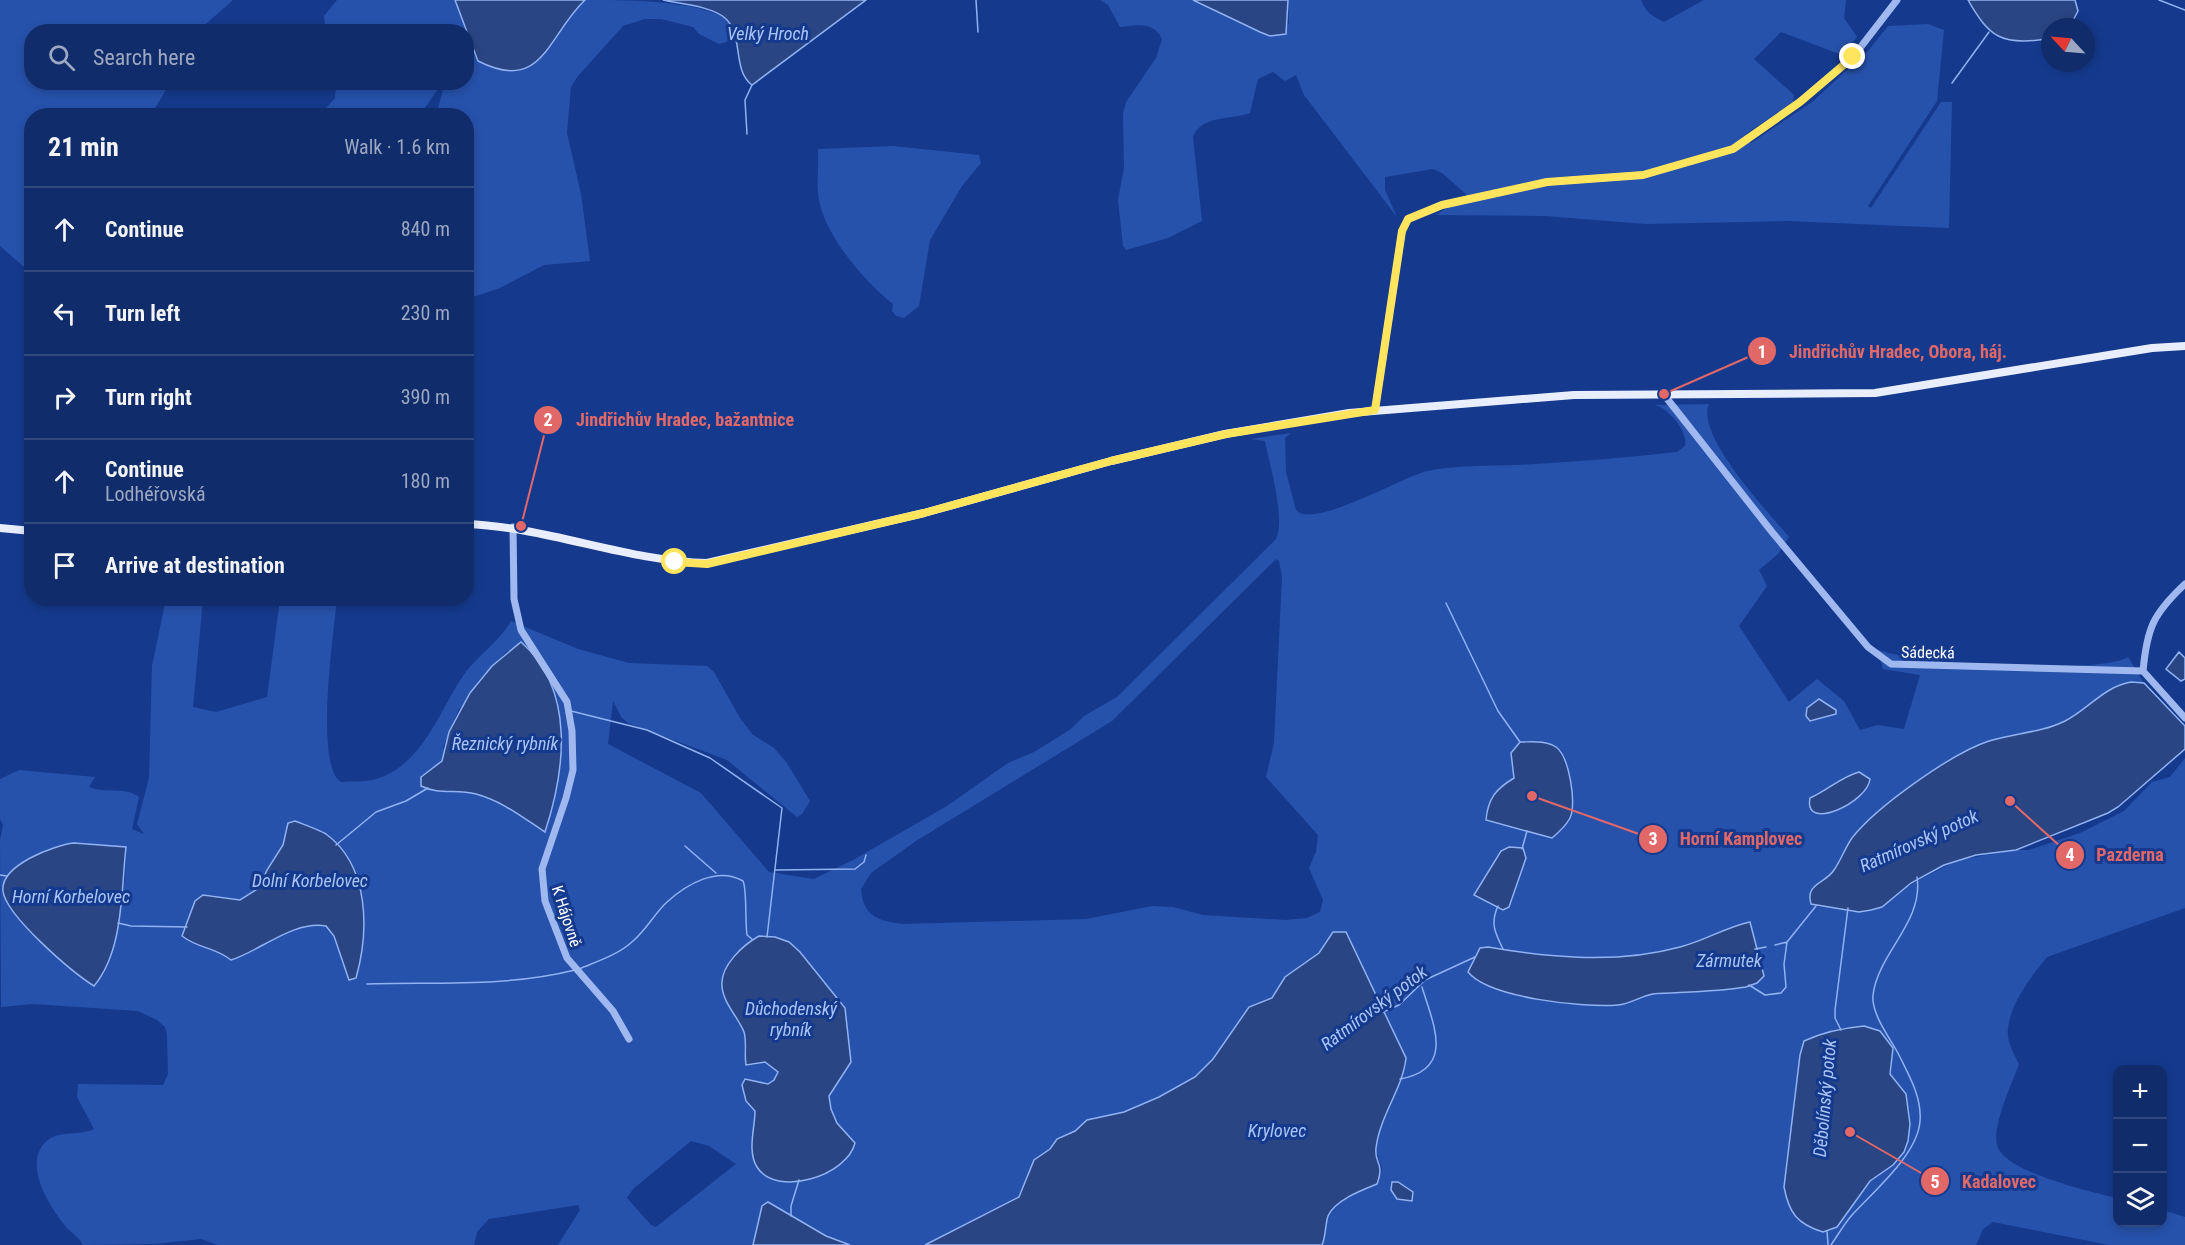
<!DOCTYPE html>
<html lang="en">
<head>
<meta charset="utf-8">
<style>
	body { margin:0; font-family:"Roboto Condensed",sans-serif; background:#193470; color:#f1f3f6 }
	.controls { position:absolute; right:18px; bottom:18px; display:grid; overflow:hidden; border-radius:12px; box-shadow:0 3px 9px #0003 }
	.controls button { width:54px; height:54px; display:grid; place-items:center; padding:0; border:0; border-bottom:2px solid #30487e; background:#102c6a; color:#f1f3f6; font:30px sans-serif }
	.compass { position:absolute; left:2041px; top:18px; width:54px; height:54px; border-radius:50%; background:#102c6a; box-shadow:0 3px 9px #0003; rotate:296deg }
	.stop { position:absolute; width:18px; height:18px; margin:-14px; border:4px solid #ffe45e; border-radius:50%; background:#fff }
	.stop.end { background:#ffe45e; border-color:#fff; box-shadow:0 2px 6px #0008 }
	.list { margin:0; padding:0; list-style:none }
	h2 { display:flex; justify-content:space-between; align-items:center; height:78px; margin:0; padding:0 24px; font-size:26px }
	h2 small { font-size:20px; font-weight:400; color:#9ca7c1 }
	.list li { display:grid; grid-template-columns:39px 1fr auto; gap:18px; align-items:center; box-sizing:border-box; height:84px; padding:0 24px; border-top:2px solid #30487e }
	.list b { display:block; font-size:22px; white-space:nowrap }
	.list p { margin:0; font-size:20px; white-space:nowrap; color:#9ca7c1 }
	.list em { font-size:20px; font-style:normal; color:#9ca7c1 }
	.icon { flex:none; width:33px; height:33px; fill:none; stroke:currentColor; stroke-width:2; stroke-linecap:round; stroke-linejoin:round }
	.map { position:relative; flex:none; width:2185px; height:1245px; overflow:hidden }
	.search { position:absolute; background:#102c6a; box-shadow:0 3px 9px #0003; left:24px; top:24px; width:450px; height:66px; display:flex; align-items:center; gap:15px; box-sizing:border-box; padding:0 21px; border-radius:24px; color:#9ca7c1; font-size:22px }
	.panel { position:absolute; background:#102c6a; box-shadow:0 3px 9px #0003; left:24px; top:108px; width:450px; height:498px; border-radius:24px }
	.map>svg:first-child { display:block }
</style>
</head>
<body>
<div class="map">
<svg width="2185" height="1245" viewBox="0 0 2185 1245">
	<rect width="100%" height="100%" fill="#153a8d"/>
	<path fill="#2752ac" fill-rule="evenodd" d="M0 0H233L198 31 32 32V82L170 83 151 115 32 116 31 273 0 246Z
		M337 0H455L478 61C541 93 548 35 585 0 624 0 687 0 722 16 731 21 734 31 736 39L719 44 699 34 693 27 661 19H645L623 26 578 76 571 87 567 133 581 194 590 261 544 265 500 288 467 299 466 116 436 115 445 83 466 82V32L326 31 324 16Z
		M1100 0H1193L1270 36 1289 24 1288 0H1641C1646 13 1652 16 1664 22L1704 0H1846L1844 18 1857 37 1842 55 1781 32 1754 59 1794 95 1793 102 1746 134 1751 143 1812 102 1869 50 1888 26 1928 24 1944 30 1937 101 1868 206 1871 208 1941 102H1952L1949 228 1788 221 1646 224 1545 216 1436 215 1467 195 1442 173 1433 169 1385 177V190L1397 217 1304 95 1296 75 1285 81 1273 72 1258 79 1250 113C1231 120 1201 115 1193 137L1202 221 1168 238 1126 250 1123 246 1118 200 1124 168 1123 114 1126 102 1156 58 1162 39C1154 21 1136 25 1120 27L1108 5Z
		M336 83V82L442 83 420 115H320L335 98Z
		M893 146 979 155 981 163 962 186 930 240 919 306 904 318 896 316 892 311 893 304C864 281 826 237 819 200 816 184 819 166 818 149Z
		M1709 404C1695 435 1768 512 1789 537L1778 554 1759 570 1767 586 1739 626 1789 702 1817 679 1844 701 1860 730 1878 725 1904 729 1920 675 1883 669 1877 649C1908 665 2100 675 2128 657L2144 683H2124L2063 722 1919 781 1863 826 1830 876 1812 887 1815 906 1859 912 1957 860 2016 850H2029L2080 833 2124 811 2152 782 2170 777 2185 758V908L2047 957C2031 977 2011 1002 2008 1028 2006 1040 2014 1054 2019 1064 2012 1084 1992 1125 1997 1145 2003 1172 2092 1192 2117 1198L2118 1222H2162L2163 1210 2185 1217V1245H2109L1993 1222 1983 1229 1976 1245H1322C1326 1236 1325 1225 1328 1216 1335 1200 1362 1190 1377 1184L1382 1169 1376 1150 1383 1116 1405 1069 1406 1058 1383 1012 1326 940 1319 953 1285 977 1272 998 1249 1007 1213 1059 1195 1077 1159 1097 1124 1112 1087 1120 1075 1131 1057 1139 1050 1149 1034 1160 1019 1197 925 1245H848L826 1236 768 1202 762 1206 753 1245H558L580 1210 578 1205 489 1219 477 1232 474 1245H218L201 1239 155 1244 83 1245C79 1237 73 1234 67 1228 51 1209 20 1162 48 1140 61 1130 80 1136 94 1129L77 1097 78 1084 163 1085 168 1074 167 1035 165 1027 157 1020 138 1011 33 1004 1 1007 0 840 3 825 0 819V779L19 770 95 777 89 787C105 794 125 786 139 797L132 829 144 834 137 824 149 778 152 666 166 599H203L193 707 216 712 267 697 280 599H337C334 630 314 766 341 782 351 781 363 782 373 780 423 767 439 710 465 673 479 654 499 642 511 621L578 649 629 663 707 666 714 672 740 718 752 734 774 748 787 763 810 801 802 814 797 817 727 760 628 723 622 718 613 701 608 744 701 793 769 872 814 879 853 860 947 806 1008 763 1034 752 1071 729 1084 716 1117 697 1266 549C1269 546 1273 542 1276 539 1286 520 1269 462 1265 441L1250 439 1291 433 1285 438 1286 472 1296 510C1312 530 1402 477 1427 471 1456 465 1488 466 1518 465 1571 462 1624 458 1677 452L1685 446C1689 432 1667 406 1654 405ZM1276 559 1279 561 1282 577 1274 743 1266 777 1318 835 1316 852 1309 868 1323 900 1320 912 1307 918 1286 920 1203 915 1173 907 1152 906 1086 919 903 924C878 921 863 916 861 889L871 873 916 841 1112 721ZM507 651 536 659 558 702 561 740 545 831C523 820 505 802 480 795 460 789 440 795 421 786V777L442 761 445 755 443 747 459 709 465 705 478 681ZM1539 742 1557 747 1565 758 1498 788 1515 778ZM66 844 126 847 125 879 116 931 106 965 87 981 62 960 18 866 41 852ZM283 845H336C366 883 368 933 356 978L349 980 334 936 326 926C293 920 261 951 231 960L219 951 182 936 211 895 240 900 259 889 267 870ZM1526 858 1512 899 1503 910 1474 895 1492 868ZM1739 925 1755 950 1763 975 1746 987 1651 995 1633 998 1621 1005 1575 1004 1529 998 1476 981 1479 948 1487 947C1571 961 1661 966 1739 925ZM759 936 789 942 800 952 845 1008 851 1062 829 1096 831 1109 837 1123 855 1144 853 1149 810 1180 791 1181 752 1154 755 1111 746 1101 745 1079 768 1084 774 1080 778 1072 765 1062 753 1065 744 1054 745 1034 731 1011 752 939ZM1864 1026 1893 1048 1890 1074 1906 1094 1893 1165 1870 1181 1837 1227 1823 1232 1786 1163 1814 1036 1840 1029ZM691 1141 709 1146 736 1164 656 1227 651 1225 627 1198 633 1189Z"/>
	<path fill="#294583" stroke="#91b2f3" stroke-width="1.5" d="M455 0H585C547 36 543 94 478 61Z
		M663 0H866L752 85C732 71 744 34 725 18 711 6 680 4 663 0Z
		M1193 0H1288L1286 34 1270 36 1260 32Z
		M1968 0H2075L2078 11 2070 26 2050 27V37L2046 39C2002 46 1989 37 1968 0Z
		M521 642C576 690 565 771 545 832 522 817 502 801 476 794 456 789 439 795 421 786V777L442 761 449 732 470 693 492 666Z
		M2179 652 2185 658V679L2181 681 2166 669Z
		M2131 682 2144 683 2185 726V749L2118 807 2108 813 2016 850 1976 855 1944 865 1911 883 1882 907 1871 910 1859 912 1811 904C1805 883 1825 884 1834 870 1841 860 1845 848 1852 838 1876 807 1952 753 1989 741 2014 733 2041 733 2065 721 2087 710 2105 686 2131 682Z
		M1819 699 1836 710V714L1810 721 1806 716 1807 708Z
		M1520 742C1531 742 1546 740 1556 747 1569 756 1577 804 1570 818 1566 826 1559 832 1552 838L1486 820C1488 798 1496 789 1514 778L1511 753Z
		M1859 772 1870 779C1868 802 1803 833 1810 798 1828 790 1841 777 1859 772Z
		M295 821C305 825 317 829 326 834 370 866 369 932 356 978L349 980 334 936 326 926C294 920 260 951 231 960 215 947 199 949 182 936L195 901 203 895 240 900 259 888 267 870 283 845 288 823Z
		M74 843 126 847C121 890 124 950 94 986 72 972 6 916 3 891 0 865 55 845 74 843Z
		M1509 847 1523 848 1526 858 1509 907 1503 910 1474 895 1501 851Z
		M1750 922 1764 976 1757 983 1746 987C1715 992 1684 992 1653 994 1641 996 1630 1004 1618 1005 1584 1008 1489 998 1468 972L1480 948 1488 947C1550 958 1618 964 1680 947 1704 941 1726 927 1750 922Z
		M1333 932H1346L1406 1058C1403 1088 1380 1115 1376 1148 1374 1165 1385 1161 1377 1184 1362 1190 1335 1200 1328 1216 1325 1225 1326 1236 1322 1245H925L1019 1197 1034 1160 1050 1149 1057 1139 1075 1131 1087 1120 1124 1112 1159 1097 1195 1077 1213 1059 1249 1007 1272 998 1285 977 1319 953Z
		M759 936 775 937 789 942 800 952 845 1008 851 1062 829 1096 831 1109 837 1123 855 1143C847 1176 776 1198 757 1167 747 1151 755 1128 755 1111L746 1101 742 1085 745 1079 768 1084 774 1080 778 1072 765 1062 746 1065C744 1054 747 1042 744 1032 738 1017 723 1003 722 986 720 966 743 945 759 936Z
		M1864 1026 1880 1031 1893 1048 1890 1074 1906 1094 1910 1124 1908 1141 1904 1152 1893 1165 1870 1181 1837 1227 1823 1232C1797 1224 1789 1213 1784 1187L1800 1055 1804 1041C1823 1032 1843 1028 1864 1026Z
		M1392 1182H1398L1413 1192 1412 1201 1397 1199 1391 1190Z
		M768 1202 826 1236 850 1245H753L762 1206Z"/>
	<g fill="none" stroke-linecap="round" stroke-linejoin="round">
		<path stroke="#91b2f3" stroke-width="1.5" d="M976 0 978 32
			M2159 0 2185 10
			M1952 83 1989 32
			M747 134 745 100 752 85
			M1446 603 1498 711 1520 742
			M571 711 647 730 710 758 782 808 767 937
			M336 845 376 812 406 801 428 788
			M685 846 716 873
			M1522 849 1527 831
			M776 870 855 869 864 862 866 855
			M0 875 7 876
			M1498 906C1490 923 1495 933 1503 949
			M118 923 131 926 187 927
			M1775 945 1787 942 1816 906
			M1755 949 1766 947
			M579 969C598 961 618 955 633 941 646 930 655 913 667 902 687 884 718 866 743 881 747 889 745 922 747 935L752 939
			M367 984C436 982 507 987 575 970
			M1749 985 1765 995 1781 993 1786 987 1784 964 1787 942
			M1383 1012 1399 1005 1425 980 1475 957
			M1841 1030 1835 1018V1010L1848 908
			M1400 1079C1456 1069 1433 1024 1422 987
			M791 1216V1206L799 1180
			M1827 1231 1828 1245
			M1831 1245C1838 1235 1844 1224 1852 1215 1874 1191 1918 1154 1920 1121 1922 1096 1908 1074 1898 1053 1889 1037 1871 1013 1873 995 1878 953 1924 922 1917 877"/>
		<path stroke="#9fb9f0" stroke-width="7" d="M1665 396 1772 532 1868 647 1891 664 2143 671
			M1375 410 1402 231 1408 219 1442 205 1547 182 1643 175 1733 149 1800 102 1853 57 1897 0
			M513 527 514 599 521 630 567 702 572 731 573 770 566 798 542 869 545 901 567 958 613 1011 629 1039
			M2143 671C2147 628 2153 614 2185 584
			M2143 671 2185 718"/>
		<path stroke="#e8eeff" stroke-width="8" d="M466 524C548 527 626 561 707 563L924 513 1111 461 1225 434 1349 413 1574 395 1875 393 2152 348 2185 346
			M0 528 32 531"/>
	</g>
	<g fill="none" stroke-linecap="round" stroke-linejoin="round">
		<path stroke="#ffe45e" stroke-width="8" d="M675 562 707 564 924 513 1111 461 1226 434 1375 410 1402 231 1408 219 1442 205 1547 182 1643 175 1733 149 1800 102 1853 57"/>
	</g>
	<g text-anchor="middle" stroke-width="6" stroke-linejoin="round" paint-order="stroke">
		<g font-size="16" fill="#fff" stroke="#153a8d">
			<text transform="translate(1928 652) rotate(1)" y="6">Sádecká</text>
			<text transform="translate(567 916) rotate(72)" y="6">K Hájovně</text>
		</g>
		<g font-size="18" font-style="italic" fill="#aac4f7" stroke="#153a8d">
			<text x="768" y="40">Velký Hroch</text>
			<text x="505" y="750">Řeznický rybník</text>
			<text transform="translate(1919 841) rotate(-24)" y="6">Ratmírovský potok</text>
			<text x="310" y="887">Dolní Korbelovec</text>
			<text x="71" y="903">Horní Korbelovec</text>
			<text x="1729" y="967">Zármutek</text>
			<text transform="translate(1374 1008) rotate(-37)" y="6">Ratmírovský potok</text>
			<text x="791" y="1015">Důchodenský<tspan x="791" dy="21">rybník</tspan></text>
			<text transform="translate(1825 1098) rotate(-85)" y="6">Děbolínský potok</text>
			<text x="1277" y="1137">Krylovec</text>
		</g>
	</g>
	<path fill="none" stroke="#e26868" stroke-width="2" d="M1664 394L1762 351M521 526L548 420M1532 796L1653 839M2010 801L2070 855M1850 1132L1935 1181"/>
	<g fill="#e26868" stroke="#153a8d" stroke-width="2">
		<circle cx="1664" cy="394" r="6"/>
		<circle cx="521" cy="526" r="6"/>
		<circle cx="1532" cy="796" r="6"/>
		<circle cx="2010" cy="801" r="6"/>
		<circle cx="1850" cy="1132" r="6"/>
		<circle cx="1762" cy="351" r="15"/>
		<circle cx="548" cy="420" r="15"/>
		<circle cx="1653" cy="839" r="15"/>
		<circle cx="2070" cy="855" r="15"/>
		<circle cx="1935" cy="1181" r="15"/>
	</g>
	<g font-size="18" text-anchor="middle" font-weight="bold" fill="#fff">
		<text x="1762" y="358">1</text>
		<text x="548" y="426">2</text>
		<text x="1653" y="845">3</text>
		<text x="2070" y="861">4</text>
		<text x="1935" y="1188">5</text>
	</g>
	<g font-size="18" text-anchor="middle" font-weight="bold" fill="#e26868" stroke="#153a8d" stroke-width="6" stroke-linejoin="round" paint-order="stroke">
		<text x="1898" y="358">Jindřichův Hradec, Obora, háj.</text>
		<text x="685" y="426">Jindřichův Hradec, bažantnice</text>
		<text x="1741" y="845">Horní Kamplovec</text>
		<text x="2130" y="861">Pazderna</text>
		<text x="1999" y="1188">Kadalovec</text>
	</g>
</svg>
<div class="controls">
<button>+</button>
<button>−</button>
<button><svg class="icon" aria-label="layers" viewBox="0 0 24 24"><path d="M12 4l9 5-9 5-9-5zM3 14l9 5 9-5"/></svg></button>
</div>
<svg class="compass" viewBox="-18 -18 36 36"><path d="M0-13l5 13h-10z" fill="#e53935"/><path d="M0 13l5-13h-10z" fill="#9ca7c1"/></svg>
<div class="stop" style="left:675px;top:562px"></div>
<div class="stop end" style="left:1853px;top:57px"></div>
<div class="search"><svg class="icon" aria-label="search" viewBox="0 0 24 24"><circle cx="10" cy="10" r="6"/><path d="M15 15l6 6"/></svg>Search here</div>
<section class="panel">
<h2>21 min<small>Walk · 1.6 km</small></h2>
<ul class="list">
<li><svg class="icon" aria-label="ahead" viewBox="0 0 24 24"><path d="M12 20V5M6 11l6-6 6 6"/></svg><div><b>Continue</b></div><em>840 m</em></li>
<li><svg class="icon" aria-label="left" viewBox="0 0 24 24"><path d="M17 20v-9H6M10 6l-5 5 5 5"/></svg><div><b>Turn left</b></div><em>230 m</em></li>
<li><svg class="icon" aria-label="right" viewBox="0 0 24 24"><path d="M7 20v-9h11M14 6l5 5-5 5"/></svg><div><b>Turn right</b></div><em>390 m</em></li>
<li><svg class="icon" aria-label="ahead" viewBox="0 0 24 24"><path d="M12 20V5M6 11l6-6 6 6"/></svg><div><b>Continue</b><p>Lodhéřovská</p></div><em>180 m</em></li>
<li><svg class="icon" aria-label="arrive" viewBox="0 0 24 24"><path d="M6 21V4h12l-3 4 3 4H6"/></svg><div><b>Arrive at destination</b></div></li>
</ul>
</section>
</div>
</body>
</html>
